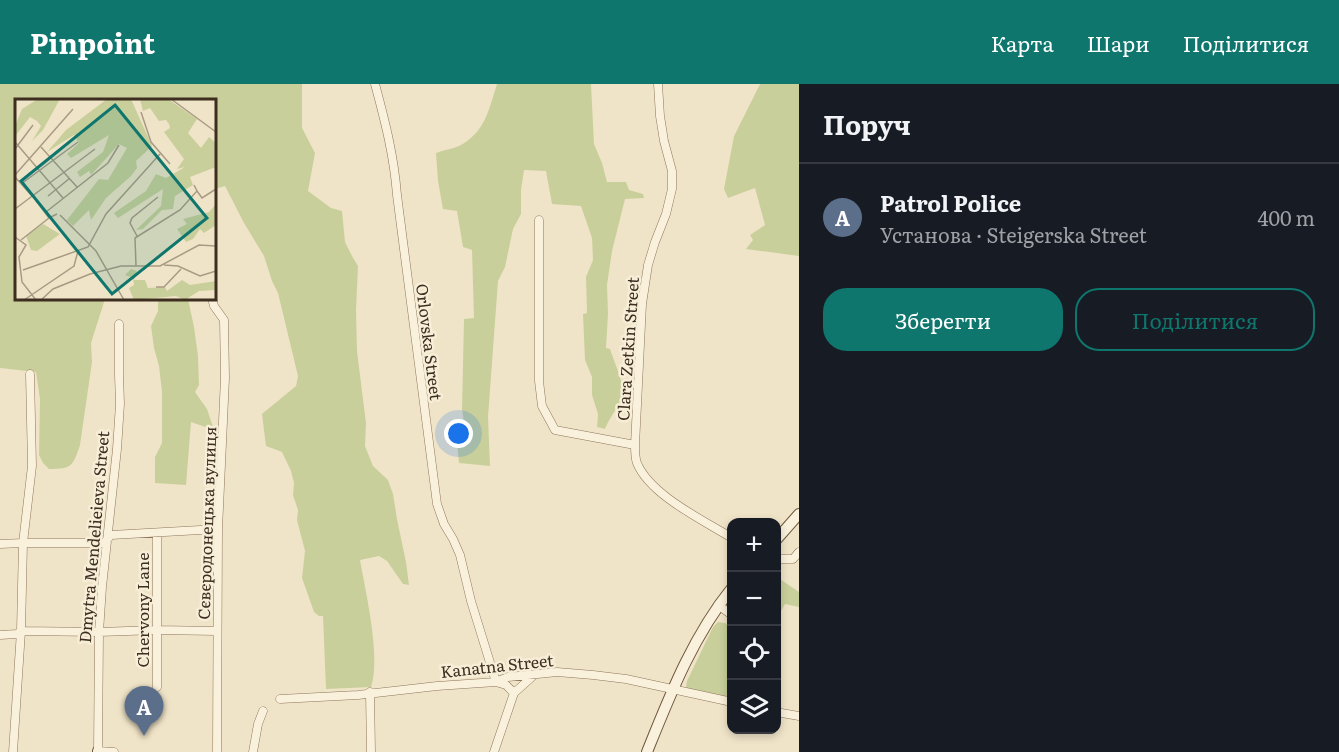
<!DOCTYPE html>
<html lang="uk">
<head>
<meta charset="utf-8">
<style>
	body { margin:0; font-family:Literata,serif; background:#242831; color:#f1f3f6 }
	.controls { position:absolute; right:18px; bottom:18px; display:grid; overflow:hidden; border-radius:12px; box-shadow:0 3px 9px #0003 }
	.controls button { width:54px; height:54px; display:grid; place-items:center; padding:0; border:0; border-bottom:2px solid #363941; background:#171b24; color:#f1f3f6; font:30px sans-serif }
	.you { position:absolute; left:459px; top:350px; width:21px; height:21px; margin:-15px; border:4px solid #fff; border-radius:50%; background:#1a73e8; box-shadow:0 0 0 9px #1a73e833 }
	.badge { display:grid; place-items:center; width:39px; height:39px; border-radius:50%; background:#0f766e; color:#fff; font-size:20px; font-weight:700 }
	.pin { position:absolute; translate:-50% -50px; filter:drop-shadow(0 2px 3px #0008) }
	.pin::after { content:''; position:absolute; top:32px; width:21px; height:18px; background:inherit; clip-path:polygon(0 0,100% 0,50% 100%) }
	.list { margin:0; padding:0; list-style:none }
	h2 { display:flex; justify-content:space-between; align-items:center; height:78px; margin:0; padding:0 24px; font-size:26px }
	h2 small { font-size:20px; font-weight:400; color:#9ea1a6 }
	.list li { display:grid; grid-template-columns:39px 1fr auto; gap:18px; align-items:center; box-sizing:border-box; height:108px; padding:0 24px; border-top:2px solid #363941 }
	.list b { display:block; font-size:22px; white-space:nowrap }
	.list p { margin:0; font-size:20px; white-space:nowrap; color:#9ea1a6 }
	.list em { font-size:20px; font-style:normal; color:#9ea1a6 }
	.actions { display:flex; gap:12px; padding:18px 24px }
	.actions a { flex:1; padding:14px 0; border:2px solid #0f766e; border-radius:24px; text-align:center; font-size:21px; color:#0f766e }
	.actions .main { background:#0f766e; color:#fff }
	.icon { flex:none; width:33px; height:33px; fill:none; stroke:currentColor; stroke-width:2; stroke-linecap:round; stroke-linejoin:round }
	.map { position:relative; flex:none; width:799px; height:668px; overflow:hidden }
	header { display:flex; align-items:center; gap:36px; box-sizing:border-box; height:84px; padding:0 30px; background:#0f766e; color:#fff }
	header strong { font-size:28px }
	nav { display:flex; gap:33px; margin-inline-start:auto; font-size:21px }
	main { display:flex }
	aside { flex:1; background:#171b24 }
	.map>svg:first-child { display:block }
</style>
</head>
<body>
<header>
<strong>Pinpoint</strong>
<nav><a>Карта</a><a>Шари</a><a>Поділитися</a></nav>
</header>
<main>
<div class="map">
<svg width="799" height="668" viewBox="0 0 799 668">
	<rect width="100%" height="100%" fill="#f0e4c8"/>
	<path fill="#c9cf9b" d="M0 0H302V44L315 69 308 107 331 124 342 127 345 158 352 172 358 182 356 226 357 267 366 339 365 362 373 382 388 396 393 410 397 435 406 478 409 501 403 500 387 477 379 472 360 476C366 510 381 572 371 603L326 605 323 532H319L314 528 302 494 305 467 297 436 298 426 293 411 294 399 291 387 282 368 266 362 262 330 296 302 298 292 278 209 272 197 264 172 244 139 225 102 215 105 214 16H16V214L105 215 91 259 92 278 80 361C73 382 72 385 49 385L43 379 39 371 40 315 36 288 0 284Z
		M497 0H591L594 60 602 79 607 98H626L629 106 643 110 644 114 625 115 612 167 607 201 608 230 606 264 610 265C614 278 624 298 623 311 622 316 608 337 605 345L597 343 598 330 592 311V293L585 276 583 230 587 229 586 193 593 176 592 154 581 122 552 120 546 87 524 86 521 106V130L513 145 505 183 498 197 488 333 490 382 459 379 456 345H465L462 325 464 235 474 234 472 166 463 163 457 127 443 125 438 97 436 69C444 66 452 65 459 62 485 49 489 25 497 0Z
		M760 0H799V172L746 165 753 156 750 151 765 141 755 104 728 114 724 105 734 52Z
		M158 215H188L194 243 198 272 199 301 195 308 207 325 214 346 191 338 186 401 155 399V373L162 359V308L159 282 154 264 151 242 158 227Z
		M777 493 799 508V523L785 520 777 534Z
		M718 538 725 539 732 543 731 617 688 607 686 603 687 597 713 543Z"/>
	<g fill="none" stroke-linecap="round" stroke-linejoin="round">
		<g stroke="#8d765c" stroke-width="9">
			<path id="street" d="M375 0C385 37 394 72 397 111L437 420 444 440 453 455 460 471 471 517 496 598 506 601 514 609 494 668
				M658 0 660 32 664 57 672 87V105L666 130 655 158 648 181 642 220 635 361C635 367 635 374 637 379 650 411 703 436 732 454
				M539 136V297L542 322 555 346 635 361
				M212 214 214 222 224 236 225 294 218 445 217 668
				M157 449V603
				M0 460 23 459H104L111 451 218 445
				M776 475H793L799 468
				M718 521 732 531
				M0 551 17 550 21 547 99 548 156 546 217 547
				M370 608 371 668
				M514 609 533 592
				M280 615 358 611 437 602 496 598 508 593 557 588 593 591 626 595 732 618
				M776 628 799 632
				M13 668 21 547 23 459 32 382 30 290
				M114 668 98 667 99 548 102 503 117 365 120 320 119 291V240
				M253 668 258 640 263 627"/>
		</g>
		<g stroke="#6f573f" stroke-width="12">
			<path id="secondary" d="M776 456 799 430
				M98 667V668
				M647 668C670 611 693 552 732 504"/>
		</g>
		<use href="#street" stroke="#faf1dc" stroke-width="8"/>
		<use href="#secondary" stroke="#faf1dc" stroke-width="10"/>
	</g>
	<g text-anchor="middle" stroke-width="5" stroke-linejoin="round" paint-order="stroke">
		<g font-size="16" fill="#3d2e20" stroke="#f7eed8">
			<text transform="translate(429 258) rotate(83)" y="6">Orlovska Street</text>
			<text transform="translate(628 265) rotate(-86)" y="6">Clara Zetkin Street</text>
			<text transform="translate(207 439) rotate(-88)" y="6">Сєвєродонецька вулиця</text>
			<text transform="translate(94 453) rotate(-85)" y="6">Dmytra Mendelieieva Street</text>
			<text transform="translate(143 526) rotate(-90)" y="6">Chervony Lane</text>
			<text transform="translate(497 582) rotate(-6)" y="6">Kanatna Street</text>
		</g>
	</g>
	<g transform="translate(15 15)">
		<rect width="201" height="201" fill="#f0e4c8"/>
		<path d="M23 0H45L28 31 17 42 26 27 22 22 15 18 1 36 0 27 7 10ZM92 0H116L137 47 121 62 122 69 116 77 91 99 76 121 74 111 58 127 52 121 84 80 93 81 112 49 104 45 76 76 74 72 65 78 62 73 88 53 94 36 56 59 52 55 64 44 59 36 32 53 51 31ZM125 0H153L182 20 173 34 186 49 194 38 201 44V68L175 78 178 86 160 97 158 110 147 111 128 130 121 131 146 107 148 90 103 119 99 114 131 92 141 75 151 79 170 68 162 70 169 60 149 33 155 29 154 25 151 21 144 22 135 9 128 12ZM201 105V126L189 134 185 130 178 140 171 143 162 130 172 125 168 120 194 113ZM28 125 45 135 22 152 16 151 11 137ZM116 170 122 172 119 181H130L133 189 150 188 152 192 167 181 175 186 201 182V191L184 192 170 201 161 197 119 201 114 189 119 186 118 179 110 176Z" fill="#c9cf9b"/>
		<path fill="none" stroke="#a89b85" stroke-width="1.5" d="M156 0 201 33M126 13 136 43 155 65M0 43 48 99M26 48 62 88M0 50 18 26M0 76 58 10M0 78 17 97M6 85 63 43M182 92 187 99 201 90M17 96 34 119 42 115M33 97 55 79M0 110 80 50M31 113 93 64 104 46M45 116 81 152 109 201M122 137 115 124 117 119 143 98M0 138 11 146 4 158 7 183 21 201M6 141 34 119M149 166 163 167 185 177 201 172M121 167 120 139 165 111 182 92 179 86M8 171 73 148 91 115 145 55M141 188H149L166 170M9 201 59 167 63 152M26 201 38 190 75 175 106 167H145L184 146 201 147"/>
		<path fill="#0f766e" fill-opacity="0.15" stroke="#0f766e" stroke-width="3" d="M100 6 192 119 97 195 6 82Z"/>
		<rect width="201" height="201" fill="none" stroke="#3d2e20" stroke-width="3"/>
	</g>
</svg>
<div class="controls">
<button>+</button>
<button>−</button>
<button><svg class="icon" aria-label="locate" viewBox="0 0 24 24"><circle cx="12" cy="12" r="6"/><path d="M12 2v4M12 18v4M2 12h4M18 12h4"/></svg></button>
<button><svg class="icon" aria-label="layers" viewBox="0 0 24 24"><path d="M12 4l9 5-9 5-9-5zM3 14l9 5 9-5"/></svg></button>
</div>
<div class="you"></div>
<div class="pin badge" style="left:144px;top:652px;background:#5c6f8a">A</div>
</div>
<aside>
<h2>Поруч<small></small></h2>
<ul class="list">
<li><span class="badge" style="background:#5c6f8a">A</span><div><b>Patrol Police</b><p>Установа · Steigerska Street</p></div><em>400 m</em></li>
</ul>
<div class="actions"><a class="main">Зберегти</a><a>Поділитися</a></div>
</aside>
</main>
</body>
</html>
